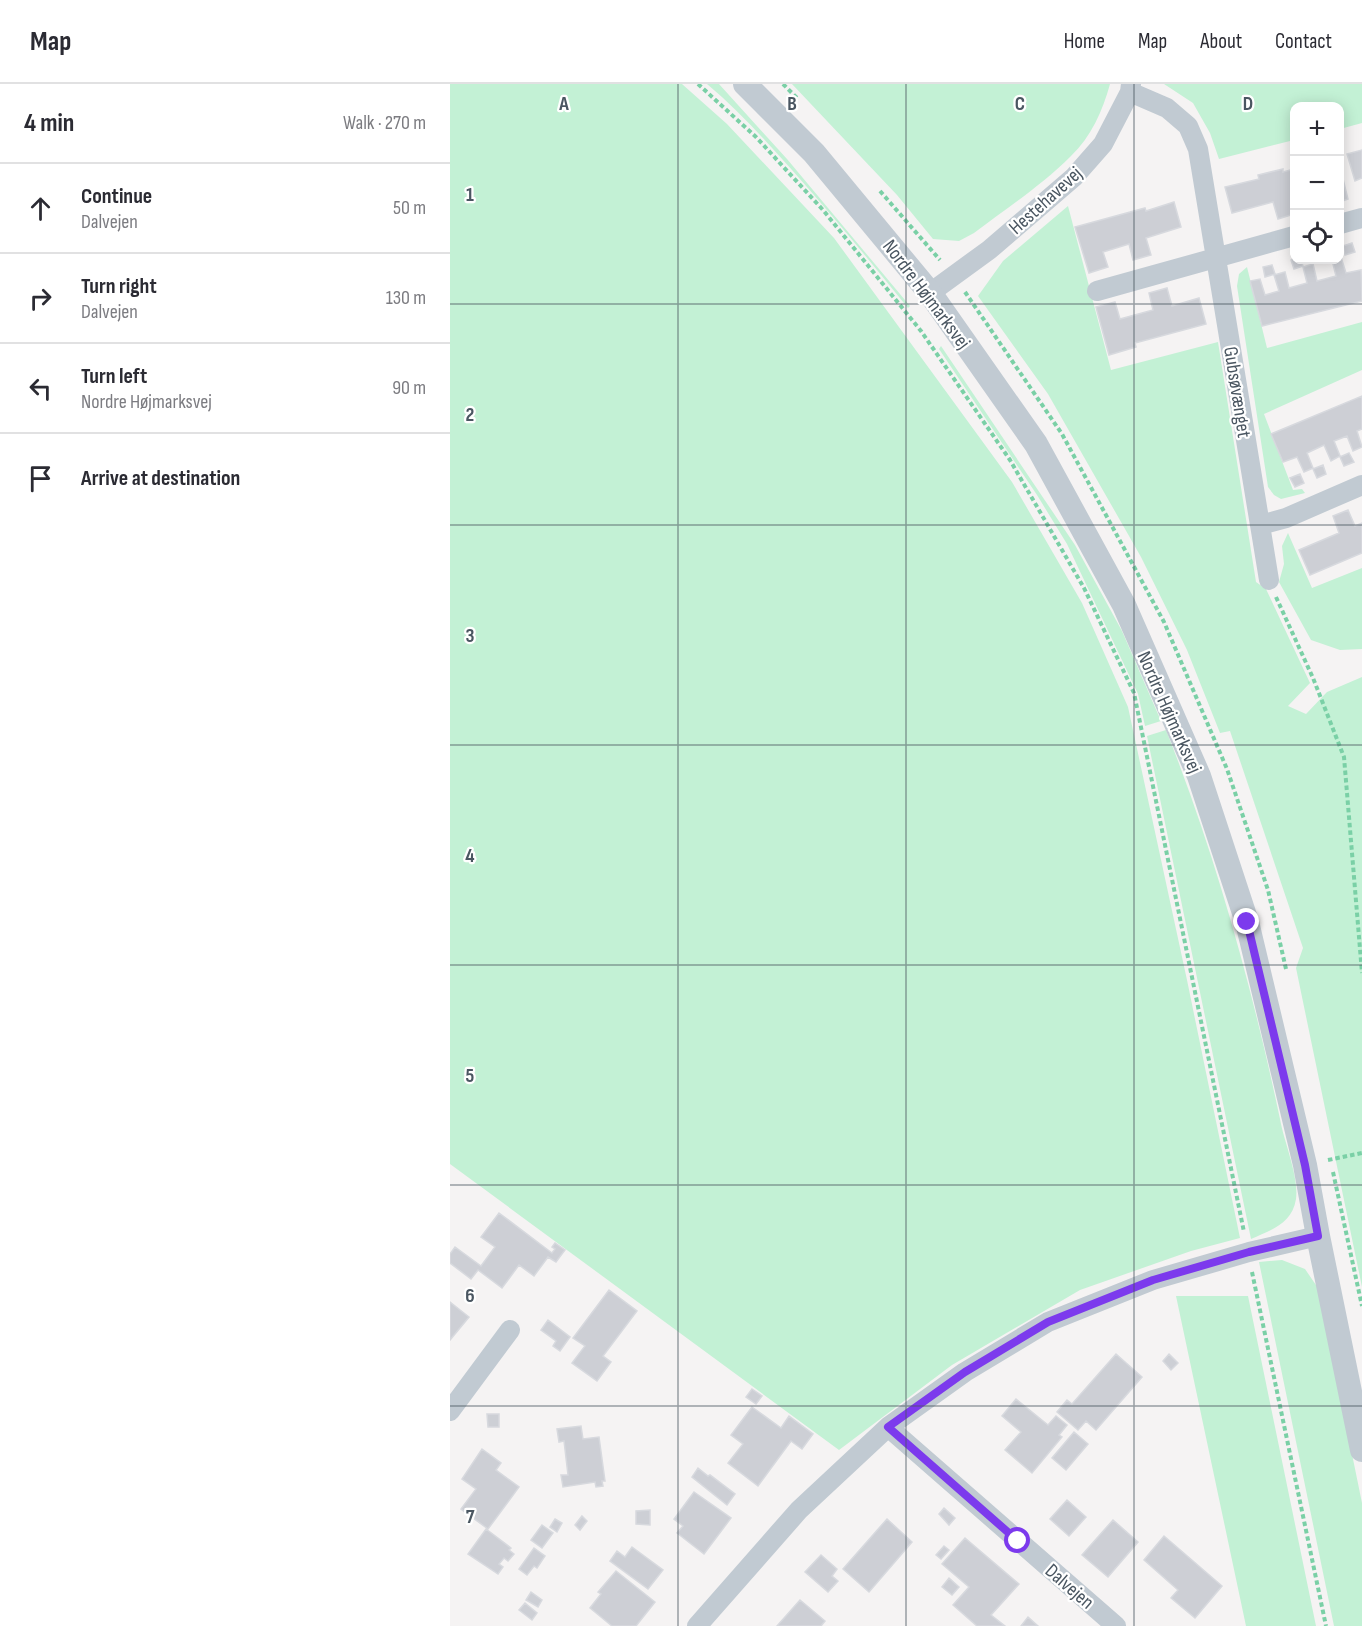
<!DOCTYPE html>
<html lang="en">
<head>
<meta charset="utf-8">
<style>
	body { margin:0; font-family:"Sofia Sans Condensed",sans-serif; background:#f2f2f3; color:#2b2b33 }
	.controls { position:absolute; right:18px; top:18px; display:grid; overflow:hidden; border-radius:12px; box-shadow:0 3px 15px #0003 }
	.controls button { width:54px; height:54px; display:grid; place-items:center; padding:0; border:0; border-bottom:2px solid #e1e1e2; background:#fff; color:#2b2b33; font:30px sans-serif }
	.stop { position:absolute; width:18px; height:18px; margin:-14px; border:4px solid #7c3aed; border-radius:50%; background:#fff }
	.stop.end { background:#7c3aed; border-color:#fff; box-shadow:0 2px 6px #0008 }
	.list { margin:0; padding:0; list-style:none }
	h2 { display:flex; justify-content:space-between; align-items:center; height:78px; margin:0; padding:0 24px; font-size:26px }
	h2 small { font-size:20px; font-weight:400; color:#7c7c81 }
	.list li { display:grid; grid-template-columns:39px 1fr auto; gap:18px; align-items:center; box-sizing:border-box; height:90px; padding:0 24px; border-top:2px solid #e1e1e2 }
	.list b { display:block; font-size:22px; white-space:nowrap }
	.list p { margin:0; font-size:20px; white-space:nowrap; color:#7c7c81 }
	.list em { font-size:20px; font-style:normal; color:#7c7c81 }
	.icon { flex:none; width:33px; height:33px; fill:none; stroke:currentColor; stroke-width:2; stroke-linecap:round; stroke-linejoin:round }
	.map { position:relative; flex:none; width:912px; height:1542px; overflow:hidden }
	header { display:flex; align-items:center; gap:36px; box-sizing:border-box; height:84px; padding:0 30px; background:#fff; border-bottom:2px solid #e1e1e2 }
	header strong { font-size:28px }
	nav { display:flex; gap:33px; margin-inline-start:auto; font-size:21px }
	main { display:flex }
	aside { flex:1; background:#fff }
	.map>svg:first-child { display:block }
</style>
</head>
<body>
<header>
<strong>Map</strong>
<nav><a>Home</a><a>Map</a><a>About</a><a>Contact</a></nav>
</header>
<main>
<aside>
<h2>4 min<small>Walk · 270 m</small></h2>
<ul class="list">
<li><svg class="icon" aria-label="ahead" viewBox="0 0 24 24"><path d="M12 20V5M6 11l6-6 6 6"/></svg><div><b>Continue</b><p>Dalvejen</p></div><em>50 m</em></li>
<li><svg class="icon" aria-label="right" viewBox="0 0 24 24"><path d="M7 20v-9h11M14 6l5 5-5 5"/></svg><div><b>Turn right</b><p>Dalvejen</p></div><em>130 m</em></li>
<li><svg class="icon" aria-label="left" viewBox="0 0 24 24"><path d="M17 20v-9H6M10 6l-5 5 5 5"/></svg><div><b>Turn left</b><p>Nordre Højmarksvej</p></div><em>90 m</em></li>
<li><svg class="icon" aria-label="arrive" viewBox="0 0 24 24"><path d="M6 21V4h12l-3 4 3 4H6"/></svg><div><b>Arrive at destination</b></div></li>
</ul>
</aside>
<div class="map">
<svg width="912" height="1542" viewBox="0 0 912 1542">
	<rect width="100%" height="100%" fill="#f5f3f3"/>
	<path fill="#c3f1d5" d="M0 0H232L277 40 384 154 562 398 632 519 678 623 737 896 790 1154 741 1167 630 1206 502 1281 389 1366 0 1080Z
		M257 0H269L337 75 460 222 458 224C420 177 382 131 342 86 315 56 288 26 257 0Z
		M342 0H660C653 26 641 53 621 72 592 101 556 125 524 149L509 157 483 155 447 111Z
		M714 0H912V39L890 45V22H844V56L769 75 760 49 743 19Z
		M618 122 661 286 768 258 806 498 816 505 860 599 838 622 856 630 877 608 912 593V1203L846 884 853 864 780 647 770 649 737 566 691 473 598 310 528 212 553 177Z
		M797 183 817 264 912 238V286L814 330 843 406 852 405 855 409 831 415 824 411 818 403 787 202 789 190Z
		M491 262 625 461 672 547 711 637 695 642 688 610 617 460 587 411 489 265Z
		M838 449 862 504 912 484V565L890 566 861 556 829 498 834 480 832 462Z
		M716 646C766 772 802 903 830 1035 834 1058 849 1092 846 1115 842 1140 821 1146 801 1155L697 652Z
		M832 1176 855 1185 868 1204 912 1419V1542H884L809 1178Z
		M726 1212H798L866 1542H796Z"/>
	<path fill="#cdcfd5" stroke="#d7d9de" stroke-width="1.5" d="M912 66V94L905 97 897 70Z
		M890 83 898 115 890 118Z
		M833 85V88L844 85V113L841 114 844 130 828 135 823 118 782 129 775 103 809 95 808 91Z
		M724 118 731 143 696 154 701 171 683 176 679 160 653 168 658 183 639 189 625 143 695 124 696 127Z
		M902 159 905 168 895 171 893 162Z
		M890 173H891L896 189 911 186 912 217 812 242 800 197 810 195 815 211 829 207 824 191 835 188 839 204 857 199 853 183 863 180 867 197 886 192 882 176H890Z
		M844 174 851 176 853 182 844 185 841 176Z
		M822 181 825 190 815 193 813 183Z
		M717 204 722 222 749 214 756 240 685 259 686 263 659 271 646 223 665 218 670 235 703 226 699 209Z
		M912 312V345L907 347 912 363 903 367 897 352 884 357 890 372 881 377 874 361 857 369 863 384 854 388 847 373 833 378 821 350Z
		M899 369 904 378 894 382 890 373Z
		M873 381 876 390 867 394 863 385Z
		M850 390 854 399 845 403 840 394Z
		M898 426 905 442 912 439V469L860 491 849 466 889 449 883 432Z
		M49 1129 102 1169 105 1165 102 1163 105 1159 115 1166 106 1178 98 1173 84 1192 69 1181 52 1204 28 1186 21 1195 0 1179V1170L5 1163 31 1182 45 1163 31 1153Z
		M159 1206 187 1227 153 1272 161 1278 147 1297 122 1279 135 1262 123 1254Z
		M0 1218 19 1233 0 1256Z
		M98 1236 120 1253 110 1267 103 1262 106 1257 91 1246Z
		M666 1270 692 1293 646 1346 636 1337 628 1346 607 1328 617 1316 622 1320Z
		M719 1270 728 1279 721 1286 713 1277Z
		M302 1305 312 1312 306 1320 296 1313Z
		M566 1315 598 1341 606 1332 617 1341 609 1351 612 1353 582 1389 555 1366 571 1348 552 1332Z
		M302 1323 331 1344 339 1332 363 1350 352 1365 341 1357 308 1402 278 1379 293 1360 281 1351Z
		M37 1330H49V1343H38Z
		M131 1342 133 1355 149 1353 155 1397H152L153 1402 146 1403 145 1398 113 1403 111 1391H118L114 1357 109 1358 107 1345Z
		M624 1348 638 1360 616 1386 602 1374Z
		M32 1365 51 1379 46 1386 69 1403 38 1445 11 1425 26 1405 12 1395Z
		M248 1384 258 1392 260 1391 285 1410 277 1421 242 1393Z
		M244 1408 281 1434 254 1470 227 1449 233 1442 224 1435Z
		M617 1416 636 1433 619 1452 600 1435Z
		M494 1424 505 1434 499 1441 489 1430Z
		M200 1426V1441L186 1440V1427Z
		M132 1432 137 1437 130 1446 125 1441Z
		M105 1435 112 1439 107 1448 100 1443Z
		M437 1435 462 1458 419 1508 393 1485Z
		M663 1436 688 1458 658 1493 632 1471Z
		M92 1441 103 1449 92 1464 81 1456Z
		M36 1445 61 1464 59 1466 64 1470 58 1477 54 1474 49 1480 53 1483 48 1490 18 1470Z
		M714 1452 772 1502 745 1534 721 1514 728 1506 694 1476Z
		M515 1454 569 1500 541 1531 555 1542H527L503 1521 519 1503 492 1480Z
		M494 1462 499 1466 491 1475 486 1471Z
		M182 1463 213 1486 198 1505 160 1477 167 1467 175 1473Z
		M84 1464 95 1472 87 1484 84 1482 77 1491 69 1485Z
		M371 1471 387 1485 382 1492 388 1497 378 1508 355 1488Z
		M166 1487 205 1518 186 1542H162L140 1524 151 1510 148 1508Z
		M499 1494 509 1503 502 1511 492 1503Z
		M81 1508 92 1516 88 1523 76 1516Z
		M350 1516 375 1537 371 1542H327Z
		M75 1519 87 1529 82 1536 69 1526Z
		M578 1533 588 1542H571Z"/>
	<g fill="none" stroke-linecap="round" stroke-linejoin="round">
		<path stroke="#7ad0a6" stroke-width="4" stroke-dasharray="4.5 3" stroke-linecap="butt" d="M248 0 306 53 373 126 471 247 560 376 634 504 684 609 794 1148
			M333 0 347 14
			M430 107 490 176
			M515 208 612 350 714 538 777 685 818 806 836 885
			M826 513 863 594 894 673 912 889
			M878 1076 912 1069
			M883 1088 912 1222
			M802 1188 876 1542"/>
		<path stroke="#c1cad2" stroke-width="20" d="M680 8 717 24 738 42 748 65 810 441 836 434 912 401
			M890 140 912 134
			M647 207 844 152
			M480 209 539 166 624 93 653 60 680 8 681 0
			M810 441 819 496
			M0 1327 60 1246
			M438 1343 666 1542
			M247 1542 349 1426 438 1343 515 1288 598 1238 703 1196 799 1168 868 1152"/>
		<path stroke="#c1cad2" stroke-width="24" d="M295 0 364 69 480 209 586 360 674 521 749 692 797 838 855 1081 868 1152 912 1366"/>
	</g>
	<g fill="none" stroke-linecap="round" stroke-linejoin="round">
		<path stroke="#7c3aed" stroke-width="8" d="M568 1457 438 1343 515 1288 598 1238 703 1196 799 1168 868 1152 855 1081 797 838"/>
	</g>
	<path fill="none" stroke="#4a5661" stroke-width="1.5" stroke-opacity="0.55" d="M228 0V1542M456 0V1542M684 0V1542M0 220H912M0 441H912M0 661H912M0 881H912M0 1101H912M0 1322H912"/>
	<g text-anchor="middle" stroke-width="4.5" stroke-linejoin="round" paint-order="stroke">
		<g font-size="20" fill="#4a5661" stroke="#fff">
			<text transform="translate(595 116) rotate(-42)" y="7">Hestehavevej</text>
			<text transform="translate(477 210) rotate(53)" y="7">Nordre Højmarksvej</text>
			<text transform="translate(788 308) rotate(81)" y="7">Gubsøvænget</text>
			<text transform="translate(720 628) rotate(66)" y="7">Nordre Højmarksvej</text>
			<text transform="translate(620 1502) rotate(41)" y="7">Dalvejen</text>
		</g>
	</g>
	<g font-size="20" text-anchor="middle" font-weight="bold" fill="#4a5661" stroke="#fff" stroke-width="4.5" stroke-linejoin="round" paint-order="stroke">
		<text x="114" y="26">A</text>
		<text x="342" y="26">B</text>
		<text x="570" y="26">C</text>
		<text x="798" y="26">D</text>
		<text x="20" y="117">1</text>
		<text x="20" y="337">2</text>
		<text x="20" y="558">3</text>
		<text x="20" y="778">4</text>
		<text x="20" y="998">5</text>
		<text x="20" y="1218">6</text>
		<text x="20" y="1439">7</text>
	</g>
</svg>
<div class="controls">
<button>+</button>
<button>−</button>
<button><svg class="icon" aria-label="locate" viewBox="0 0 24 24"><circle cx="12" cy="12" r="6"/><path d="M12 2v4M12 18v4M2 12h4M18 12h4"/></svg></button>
</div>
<div class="stop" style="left:568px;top:1457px"></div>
<div class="stop end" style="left:797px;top:838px"></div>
</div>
</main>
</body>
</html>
